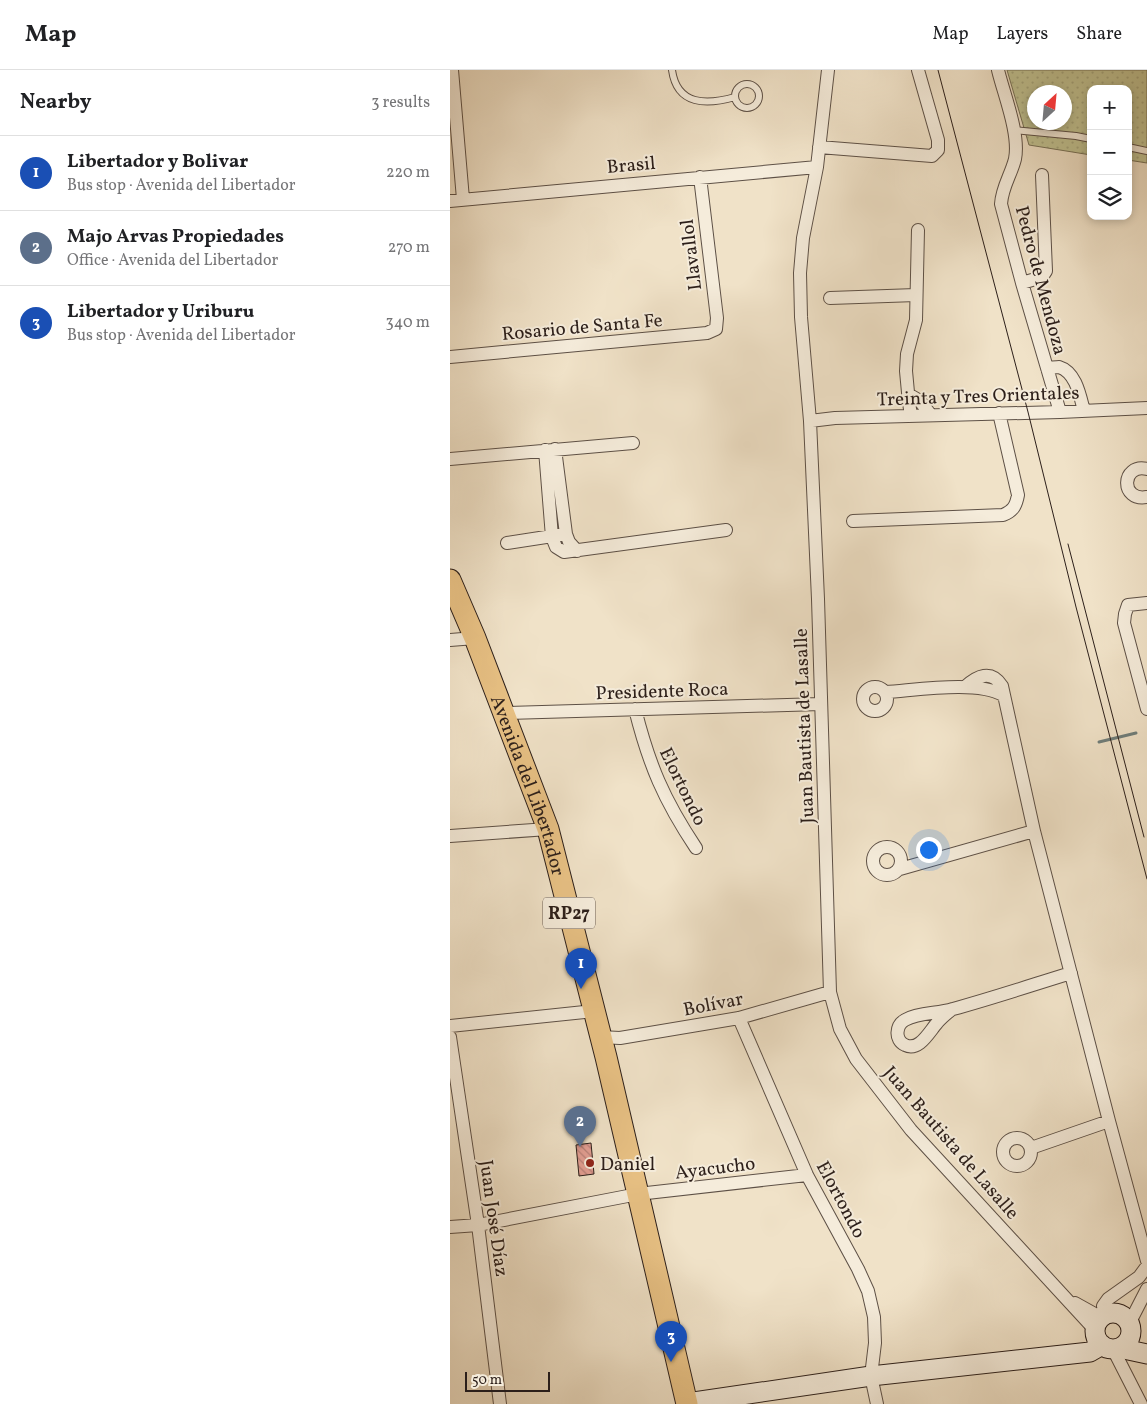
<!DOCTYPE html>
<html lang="en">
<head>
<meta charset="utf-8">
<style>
	body { margin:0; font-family:Vollkorn,serif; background:#f2f2f2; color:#202124 }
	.controls { position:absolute; right:15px; top:15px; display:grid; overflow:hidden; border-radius:10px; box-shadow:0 2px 8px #0003 }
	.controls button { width:45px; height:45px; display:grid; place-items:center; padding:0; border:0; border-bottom:1px solid #e0e0e0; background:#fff; color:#202124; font:25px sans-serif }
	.compass { position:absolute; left:577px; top:15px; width:45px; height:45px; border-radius:50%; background:#fff; box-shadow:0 2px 8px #0003; rotate:26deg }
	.scale { position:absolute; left:15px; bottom:12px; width:85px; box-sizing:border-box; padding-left:5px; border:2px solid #2c1f1a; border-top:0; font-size:14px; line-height:18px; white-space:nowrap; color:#2c1f1a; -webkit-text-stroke:4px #f5ecdb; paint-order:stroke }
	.you { position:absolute; left:478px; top:779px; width:18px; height:18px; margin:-12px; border:4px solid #fff; border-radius:50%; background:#1a73e8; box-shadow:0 0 0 8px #1a73e833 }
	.badge { display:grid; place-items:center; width:32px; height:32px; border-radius:50%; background:#8f2418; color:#fff; font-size:16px; font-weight:700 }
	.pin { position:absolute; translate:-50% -41px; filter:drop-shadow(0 1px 2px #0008) }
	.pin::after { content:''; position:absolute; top:26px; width:18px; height:15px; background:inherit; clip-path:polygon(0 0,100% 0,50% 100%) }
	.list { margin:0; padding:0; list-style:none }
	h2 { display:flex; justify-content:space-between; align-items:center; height:65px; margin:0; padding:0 20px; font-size:21px }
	h2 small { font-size:16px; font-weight:400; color:#757577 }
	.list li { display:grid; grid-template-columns:32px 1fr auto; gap:15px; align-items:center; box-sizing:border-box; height:75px; padding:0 20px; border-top:1px solid #e0e0e0 }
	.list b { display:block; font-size:19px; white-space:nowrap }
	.list p { margin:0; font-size:16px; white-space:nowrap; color:#757577 }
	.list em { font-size:16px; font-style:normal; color:#757577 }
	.icon { flex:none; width:28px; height:28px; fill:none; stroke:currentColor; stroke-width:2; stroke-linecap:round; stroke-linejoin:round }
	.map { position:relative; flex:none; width:697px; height:1334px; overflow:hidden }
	header { display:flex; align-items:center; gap:30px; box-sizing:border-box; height:70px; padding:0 25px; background:#fff; border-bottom:1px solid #e0e0e0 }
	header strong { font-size:24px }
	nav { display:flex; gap:28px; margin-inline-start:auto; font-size:18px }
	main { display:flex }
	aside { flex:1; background:#fff }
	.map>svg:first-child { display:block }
</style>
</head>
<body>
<header>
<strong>Map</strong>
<nav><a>Map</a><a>Layers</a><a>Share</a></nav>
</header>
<main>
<aside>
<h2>Nearby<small>3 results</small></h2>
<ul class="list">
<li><span class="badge" style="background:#1a4fb4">1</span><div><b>Libertador y Bolivar</b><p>Bus stop · Avenida del Libertador</p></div><em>220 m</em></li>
<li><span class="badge" style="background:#5c6f8a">2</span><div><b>Majo Arvas Propiedades</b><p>Office · Avenida del Libertador</p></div><em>270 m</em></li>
<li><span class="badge" style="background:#1a4fb4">3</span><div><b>Libertador y Uriburu</b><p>Bus stop · Avenida del Libertador</p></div><em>340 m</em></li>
</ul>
</aside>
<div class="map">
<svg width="697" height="1334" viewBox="0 0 697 1334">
	<defs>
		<pattern id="park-dots" width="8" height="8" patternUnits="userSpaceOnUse" patternTransform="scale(1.25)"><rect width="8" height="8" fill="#c0c292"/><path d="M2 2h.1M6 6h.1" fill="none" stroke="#a5a67d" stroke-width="1.8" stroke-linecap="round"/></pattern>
		<pattern id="building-back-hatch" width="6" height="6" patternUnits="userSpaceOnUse" patternTransform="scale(1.25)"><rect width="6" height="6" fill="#e19d91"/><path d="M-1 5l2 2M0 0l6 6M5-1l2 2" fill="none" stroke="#b77f76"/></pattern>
	</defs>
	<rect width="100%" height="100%" fill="#f0e2c8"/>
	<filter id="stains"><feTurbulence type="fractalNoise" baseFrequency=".004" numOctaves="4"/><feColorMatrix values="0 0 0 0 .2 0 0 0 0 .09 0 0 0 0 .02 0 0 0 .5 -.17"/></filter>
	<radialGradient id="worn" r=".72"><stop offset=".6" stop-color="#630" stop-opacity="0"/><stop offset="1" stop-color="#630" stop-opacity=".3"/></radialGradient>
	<path fill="url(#park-dots)" stroke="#767056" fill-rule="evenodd" d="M557 0H697V93L678 90V19H641V85L579 75ZM584 22H614V52H584Z"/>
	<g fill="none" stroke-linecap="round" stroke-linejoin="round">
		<path stroke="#6f7e7b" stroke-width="3" d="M649 672 686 663"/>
	</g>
	<path fill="url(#building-back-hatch)" stroke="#2c1f1a" d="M141 1073 144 1104 129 1106 126 1075Z"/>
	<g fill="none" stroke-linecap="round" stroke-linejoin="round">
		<g stroke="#5d5046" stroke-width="8">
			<path id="lane" d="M222 0C227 36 257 35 285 27
				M285 26a12 12 0 1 1 24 0a12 12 0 1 1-24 0Z
				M564 60 626 66 641 69
				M678 77 697 81"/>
		</g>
		<g stroke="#5d5046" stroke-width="14">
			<path id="street" d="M2 0 13 129
				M378 0 367 97 353 168 350 203 351 247 360 351 368 529 380 922 390 959 406 989 461 1060 645 1260
				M548 0C554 25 570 64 565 89 561 105 552 117 551 134L572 213 610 342
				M369 77 482 86 488 80V70L468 0
				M0 131 367 97
				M572 213 592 207 596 201 592 105
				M380 228 466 225
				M0 287 257 263 266 259 267 248 250 107
				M597 298C600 298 606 297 609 297 626 302 630 326 634 341
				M458 324 470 331 480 344
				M461 345 459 333 456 301 457 284 466 250 468 160
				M360 351 385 348 610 342 697 338
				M105 379 116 464 119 472 127 481
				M95 380 102 467 106 477 114 482 276 460
				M0 389 183 373
				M697 399C671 393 670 432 697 427
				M403 451 553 445C563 441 566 436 568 425L549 343
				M57 473 109 465
				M697 533 678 535 675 544 674 553 697 639
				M0 570 25 568
				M413 629a12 12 0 1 1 24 0a12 12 0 1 1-24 0Z
				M515 617C527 606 541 599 552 616L584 761 659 1051 697 1191
				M436 622C467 620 527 610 553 625
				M185 639C199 695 214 730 246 778
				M54 643 371 634
				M0 766 98 759
				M423 791a14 14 0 1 1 28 0a14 14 0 1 1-28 0Z
				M450 799 584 761
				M501 940C496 944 491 948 487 953 479 962 469 982 455 975 444 970 446 955 455 950 469 942 488 944 503 939 543 928 582 915 621 903
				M289 948 357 1105 408 1199 418 1221 424 1247 425 1273 421 1306 427 1334
				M0 956 144 941
				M0 967 28 1155 50 1334
				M150 967 170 968 289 948 380 922
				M553 1082a14 14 0 1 1 28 0a14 14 0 1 1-28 0Z
				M581 1078 659 1051
				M0 1157 28 1155 188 1124 357 1105
				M625 1233 652 1248
				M656 1245 653 1236 658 1229 689 1207 697 1196
				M679 1254 697 1219
				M663 1279 691 1334"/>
		</g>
		<g stroke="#2c1f1a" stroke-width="21">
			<path id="secondary" d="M645 1261a18 18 0 1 1 36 0a18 18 0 1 1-36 0Z
				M669 1278 697 1284
				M237 1333 421 1306 640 1282 652 1275"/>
		</g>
		<g stroke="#2c1f1a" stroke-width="23">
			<g id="primary">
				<path id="s1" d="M0 510 25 568 98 759 156 987 237 1334"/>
			</g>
		</g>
		<use href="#lane" stroke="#f5ecdb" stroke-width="6"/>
		<use href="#street" stroke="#f5ecdb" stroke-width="12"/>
		<use href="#secondary" stroke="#f5ecdb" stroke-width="19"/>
		<use href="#primary" stroke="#e8c184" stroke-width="21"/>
		<path stroke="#2c1f1a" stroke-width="1" d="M488 0 578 342 626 537 697 809
			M618 474 694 767"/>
	</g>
	<circle fill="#8f2418" stroke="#f5ecdb" stroke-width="2" cx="140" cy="1093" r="5"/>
	<g text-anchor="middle" stroke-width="4" stroke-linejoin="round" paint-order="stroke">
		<rect fill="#f5ecdb" stroke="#685c54" stroke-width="1" x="93" y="827.5" width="52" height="31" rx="4"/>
		<g font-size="18" font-weight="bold" fill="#2c1f1a">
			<text x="119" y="849">RP27</text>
		</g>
		<g font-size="19" fill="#2c1f1a" stroke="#f5ecdb">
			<text transform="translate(181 94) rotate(-5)" y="7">Brasil</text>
			<text transform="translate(240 185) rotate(-97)" y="7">Llavallol</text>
			<text transform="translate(592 210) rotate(75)" y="7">Pedro de Mendoza</text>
			<text transform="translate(132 256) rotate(-5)" y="7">Rosario de Santa Fe</text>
			<text transform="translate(528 325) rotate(-2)" y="7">Treinta y Tres Orientales</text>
			<text transform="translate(212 620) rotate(-2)" y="7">Presidente Roca</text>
			<text transform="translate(353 656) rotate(-92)" y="7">Juan Bautista de Lasalle</text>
			<text dy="7" stroke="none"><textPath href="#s1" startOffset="220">Avenida del Libertador</textPath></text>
			<text transform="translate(234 716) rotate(64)" y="7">Elortondo</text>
			<text transform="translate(263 933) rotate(-11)" y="7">Bolívar</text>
			<text transform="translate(502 1072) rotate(49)" y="7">Juan Bautista de Lasalle</text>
			<text transform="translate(265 1097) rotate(-7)" y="7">Ayacucho</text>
			<text transform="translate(392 1129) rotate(62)" y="7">Elortondo</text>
			<text transform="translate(45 1148) rotate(82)" y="7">Juan José Díaz</text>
		</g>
		<g font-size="19" fill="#2c1f1a" stroke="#f5ecdb" text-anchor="start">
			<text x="150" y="1100">Daniel</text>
		</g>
	</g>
	<rect width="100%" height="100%" filter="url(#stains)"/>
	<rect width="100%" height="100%" fill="url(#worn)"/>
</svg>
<div class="controls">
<button>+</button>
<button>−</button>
<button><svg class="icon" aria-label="layers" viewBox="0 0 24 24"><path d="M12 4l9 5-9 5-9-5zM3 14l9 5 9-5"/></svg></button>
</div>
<svg class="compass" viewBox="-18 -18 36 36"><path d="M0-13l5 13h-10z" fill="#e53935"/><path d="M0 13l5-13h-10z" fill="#757577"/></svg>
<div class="scale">50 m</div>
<div class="you"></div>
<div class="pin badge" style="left:131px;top:919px;background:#1a4fb4">1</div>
<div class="pin badge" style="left:130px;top:1077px;background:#5c6f8a">2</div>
<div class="pin badge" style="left:221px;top:1292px;background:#1a4fb4">3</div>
</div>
</main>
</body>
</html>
